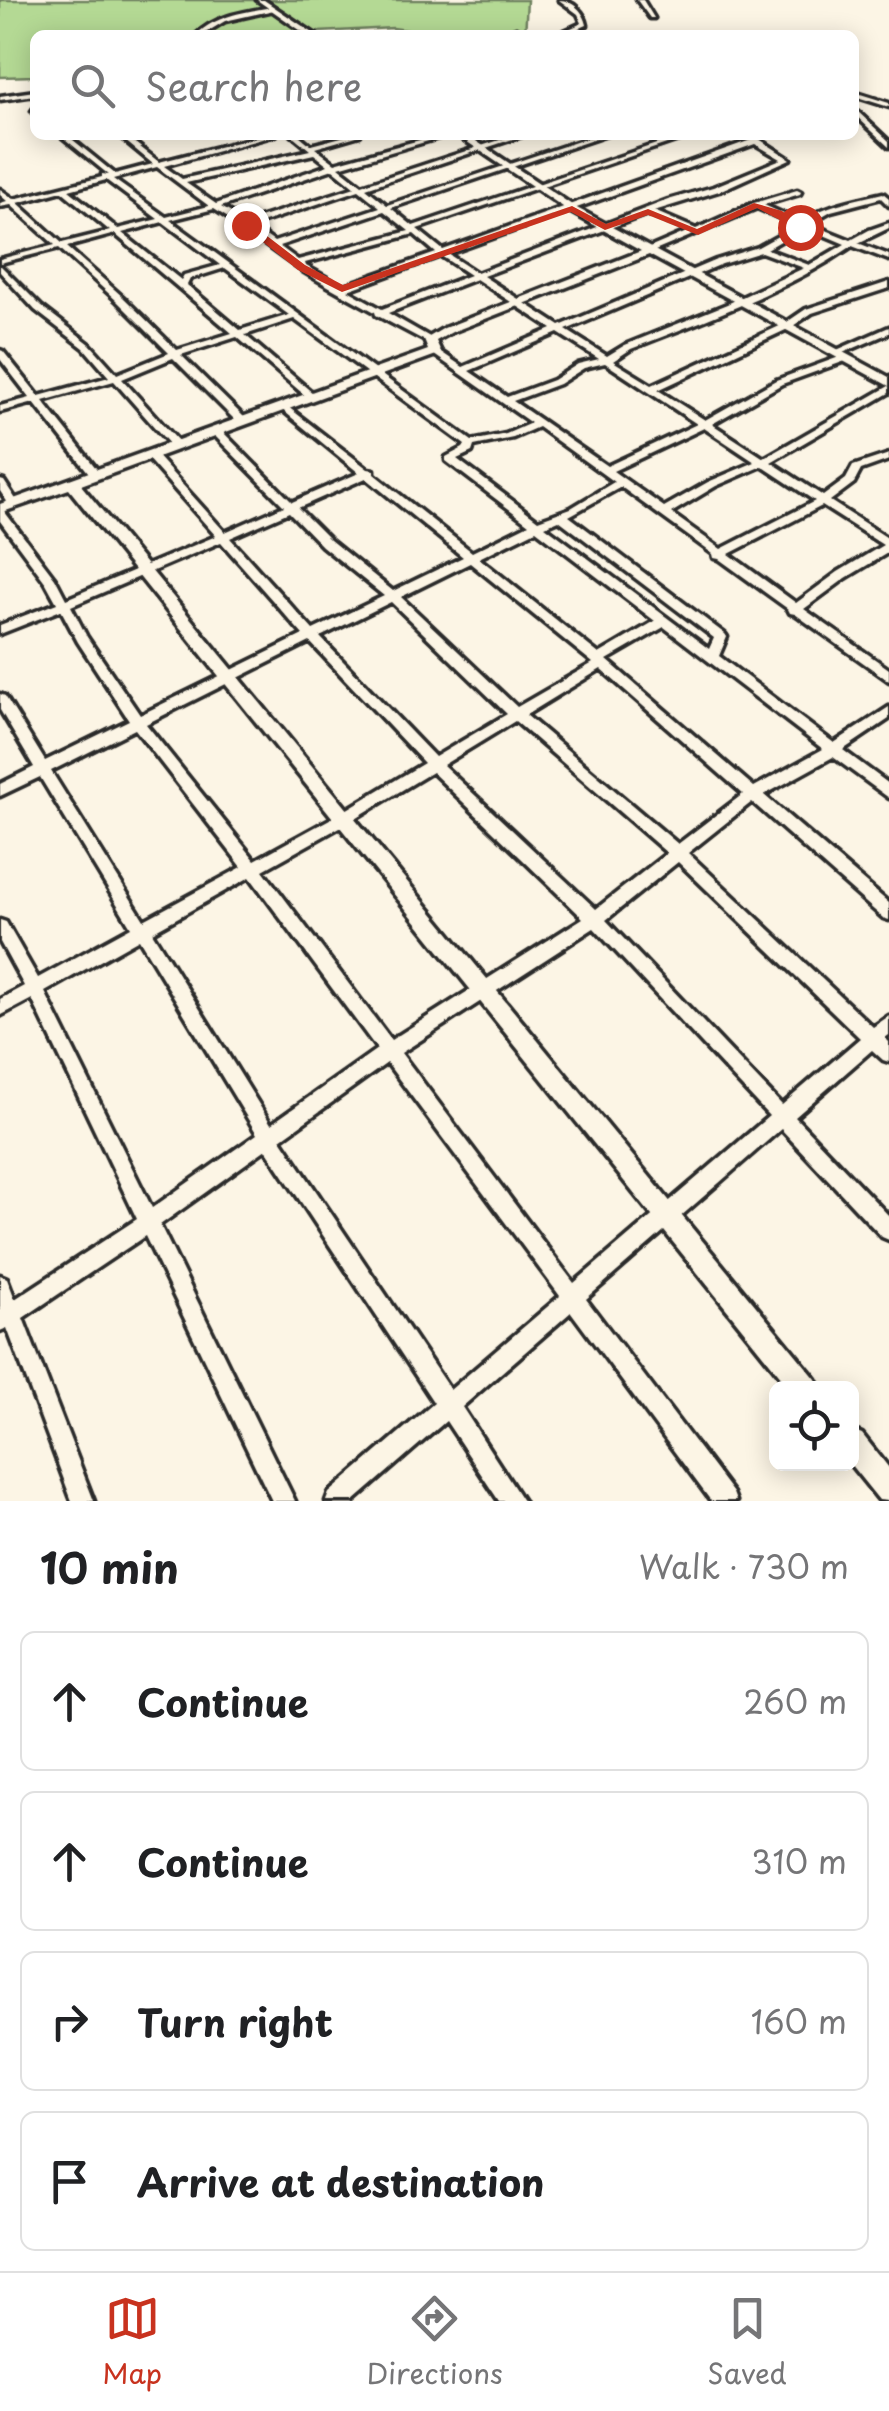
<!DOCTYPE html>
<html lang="en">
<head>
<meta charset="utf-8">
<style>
	body { margin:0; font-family:"Playpen Sans",sans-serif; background:#f2f2f2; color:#202124 }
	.controls { position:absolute; right:30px; bottom:30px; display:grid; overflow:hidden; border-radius:15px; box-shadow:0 5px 25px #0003 }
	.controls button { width:90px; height:90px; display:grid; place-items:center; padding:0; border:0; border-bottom:2px solid #e0e0e0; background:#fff; color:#202124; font:50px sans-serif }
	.stop { position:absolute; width:30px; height:30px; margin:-22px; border:8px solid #c8321e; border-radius:50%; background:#fff }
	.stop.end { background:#c8321e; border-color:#fff; box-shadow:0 2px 10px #0008 }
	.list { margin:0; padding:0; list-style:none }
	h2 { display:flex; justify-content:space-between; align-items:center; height:130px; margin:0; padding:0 40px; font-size:42px }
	h2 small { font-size:32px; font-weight:400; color:#757577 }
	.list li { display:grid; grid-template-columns:65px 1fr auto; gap:30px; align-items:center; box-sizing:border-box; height:140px; margin:0 20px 20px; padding:0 20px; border:2px solid #e0e0e0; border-radius:15px }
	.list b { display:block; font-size:38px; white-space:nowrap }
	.list em { font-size:32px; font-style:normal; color:#757577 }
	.icon { flex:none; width:55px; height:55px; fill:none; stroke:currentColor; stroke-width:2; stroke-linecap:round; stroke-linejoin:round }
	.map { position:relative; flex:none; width:889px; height:1501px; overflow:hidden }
	.search { position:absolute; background:#fff; box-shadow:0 5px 25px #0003; left:30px; right:30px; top:30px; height:110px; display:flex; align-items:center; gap:25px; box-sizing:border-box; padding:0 35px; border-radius:15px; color:#757577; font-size:38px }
	.sheet { height:770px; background:#fff }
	nav { display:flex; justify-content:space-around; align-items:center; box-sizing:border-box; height:140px; border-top:2px solid #e0e0e0; background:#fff; font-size:28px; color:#757577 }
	nav a { display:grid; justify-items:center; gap:5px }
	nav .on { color:#c8321e }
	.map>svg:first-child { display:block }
</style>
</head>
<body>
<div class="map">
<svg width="889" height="1501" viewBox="0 0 889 1501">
	<rect width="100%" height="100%" fill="#fcf5e5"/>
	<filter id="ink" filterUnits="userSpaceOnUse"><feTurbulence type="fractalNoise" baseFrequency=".01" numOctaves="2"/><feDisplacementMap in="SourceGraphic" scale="20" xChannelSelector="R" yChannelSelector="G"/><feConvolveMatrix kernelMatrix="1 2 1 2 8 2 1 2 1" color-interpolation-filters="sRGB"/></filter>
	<g filter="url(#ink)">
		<path fill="#b4d994" stroke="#708260" stroke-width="2.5" d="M0 0H527L525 35H442L393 28 262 35H35V76L0 77Z"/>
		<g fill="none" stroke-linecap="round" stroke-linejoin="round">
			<g stroke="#2b2b2b" stroke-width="7">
				<path id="minor" d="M559 0C573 0 585 13 587 25L564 35H556L582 23 578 14Z
					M637 0H643L654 18H650Z
					M272 7 274 10 225 21 202 35H196C216 15 245 12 272 7Z
					M516 28 518 31 500 35 501 34Z
					M35 91V95L0 100V96Z
					M854 92 889 103V107L854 96Z
					M35 107V113L32 111Z
					M854 108 889 141V147L854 114Z
					M60 135H67L115 174 153 164 118 135H125L159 162 265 135H276L164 166 182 179 310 150 292 135H299L311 145 349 135H360L315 148 335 163 438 135H449L339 167 362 185 515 135H525L366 188 387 205 597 135H607L391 208 413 226 683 135H693L417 229 443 250 751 140 746 135H753L790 159 719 191 654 211 696 229 754 203 797 190 801 192 800 194 764 205 801 222C825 204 855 200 883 193L889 198V206L881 198 831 211 807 225 816 226 851 240 869 230 889 223V228L858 243 889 255V260L852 246C785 292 706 319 631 349L613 361 652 385 784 324 806 309 889 282V288L812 313 790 328 658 390 705 420 776 380 842 356H848V360L782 384 712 424 764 458 889 386V393L771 462 823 496 846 479 853 466 889 454V460L861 470 854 483 830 501 889 539V552L846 578 804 609 889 669V681L795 614 790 613 788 609 719 559 714 558 713 554 621 487 569 516 725 634 727 637 719 656 834 743 889 707V719L843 750 889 784V798L833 757 764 795 889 903V920L883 918 752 802 688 853 873 1027 889 1016V1035L885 1038 889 1042V1062L883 1060 872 1050 795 1117 889 1216V1240L882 1237 781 1129 586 1299 733 1493 736 1501H711L571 1312 462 1407 523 1501H499L446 1421 354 1501H326L329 1493 434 1403 266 1149 160 1225 295 1501H272L145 1236 23 1318 94 1501H72L7 1328 0 1331V1275L7 1278 15 1299 137 1219 32 999 0 1016V999L24 986 0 942V920L6 922 38 978 131 927 40 777 0 796V784L34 767 0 710V694L5 696 45 761 129 720 78 642 61 610 0 634V625L57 603 46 583 0 521V510L4 511 55 578 66 599 216 536 146 457V453H154L225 532 284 506 212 433V429H220L292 502 359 473 280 408 278 406 283 403 368 469 374 470V474L472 552 529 524 446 461V457L463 448 465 445 294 319 245 335 314 394V398H308L237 337 181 355 246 419V423H238L173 358 122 379 179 442V446H171L114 381 43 401 100 473V477H92L34 403 0 412V406L30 398 0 359V350L3 351 39 396 109 377 84 348 35 310 0 272V265L41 306 90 344 117 374 169 353 117 301 59 248 0 263V259L55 245 11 205 0 207V203L7 201 0 195V189L14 199 102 177V174L109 175ZM755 144 781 159 713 187 668 200 477 273 448 254ZM314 154 328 165 216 204 186 183ZM157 167 209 206 166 217 113 179ZM333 169 355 187 247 222 221 207ZM106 180 158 219 118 229 69 190ZM359 190 380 207 274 242 252 226ZM62 191 110 231 62 243 18 203ZM757 208 794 224 796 226 758 247 716 260 560 326 483 276 647 214 689 231 647 249 646 251 650 253ZM214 209C245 228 269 249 298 268 323 284 350 298 375 312L376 315 427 342 435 340 388 313 476 279 552 329 463 367 438 350 430 352 531 423 506 434 472 441 170 220ZM384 211 409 231 298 260 279 246ZM163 222 220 265 184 275 181 280 122 233ZM801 229 812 230 845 244 809 265 767 249ZM115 234 232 333 177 350 123 297 67 247ZM414 234 436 253 342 286 306 266 305 263ZM761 252 804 268 727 304 625 345 607 356 566 330 722 264ZM441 256 470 275 382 309 348 290ZM225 268 289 315 240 330 187 285 190 279ZM558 333 599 359 578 364 553 380 507 397 469 371ZM605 363 697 424 607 466 513 401 559 384 584 368ZM538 427 614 482 571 508 538 520 457 459 472 452 474 446 513 438ZM704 428 755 462 708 482 664 507 613 471ZM762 466 815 501 721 549 671 513 716 486ZM366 478 463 557 393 591 330 540 298 508ZM822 506 883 545 838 572 796 603 729 554ZM289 512 322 546 384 596 313 630 230 538ZM559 520 714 638 709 649 545 526ZM536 530 655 621 599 654 479 558ZM221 542 303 635 140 715 87 637 71 606ZM470 563 593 663 517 707 401 597ZM391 602 507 714 435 757 320 637ZM664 627 823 749 754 787 607 660ZM310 642 424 763 339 814 255 860 146 724ZM601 669 743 794 678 844 526 715ZM515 721 667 853 596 909 443 765ZM135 729 242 867 144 920 51 771ZM432 772 583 918 391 1040 263 870 349 822ZM678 862 860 1038 782 1105 606 920ZM250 877 377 1049 271 1124 152 932ZM594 928 769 1116 574 1283 401 1053ZM139 939 257 1134 152 1208 45 992ZM387 1063 560 1296 450 1390 281 1139Z
					M889 327V333L838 355 830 353Z
					M0 480 4 481 19 504 18 506H10L0 491Z"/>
			</g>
			<g stroke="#2b2b2b" stroke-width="7">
				<path id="tertiary" d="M257 0H264L316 35H307Z
					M457 135H467L575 207 889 377V386L649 255 452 332 436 341 441 352 439 354 81 485 816 1379 820 1388H790L69 489 0 513V504L428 350 424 340 444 328 641 251 569 211Z
					M852 1430 862 1434 889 1468V1501L879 1500 850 1464Z"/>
			</g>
			<use href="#minor" fill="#fcf5e5" fill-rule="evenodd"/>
			<use href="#tertiary" fill="#fcf5e5" fill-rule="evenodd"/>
		</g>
	</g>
	<path fill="#c8321e" d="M754 203 782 211 805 227 797 229 757 208 698 235 648 215 605 230 571 212 342 292 298 270 242 225 250 223 305 265 343 285 572 206 606 224 648 209 697 229Z"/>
</svg>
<div class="controls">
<button><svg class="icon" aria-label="locate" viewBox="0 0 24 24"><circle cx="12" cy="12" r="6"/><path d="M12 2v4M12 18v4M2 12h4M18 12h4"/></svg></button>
</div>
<div class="stop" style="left:800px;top:227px"></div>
<div class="stop end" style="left:246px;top:225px"></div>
<div class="search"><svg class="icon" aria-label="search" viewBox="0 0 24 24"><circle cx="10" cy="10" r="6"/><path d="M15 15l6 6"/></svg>Search here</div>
</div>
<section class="sheet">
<h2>10 min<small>Walk · 730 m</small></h2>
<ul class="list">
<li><svg class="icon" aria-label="ahead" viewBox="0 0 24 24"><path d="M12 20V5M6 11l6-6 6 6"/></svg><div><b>Continue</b></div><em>260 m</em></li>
<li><svg class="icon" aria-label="ahead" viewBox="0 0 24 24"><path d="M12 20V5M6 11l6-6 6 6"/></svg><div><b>Continue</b></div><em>310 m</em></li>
<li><svg class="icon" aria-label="right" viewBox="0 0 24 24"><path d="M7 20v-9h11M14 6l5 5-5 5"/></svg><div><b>Turn right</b></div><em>160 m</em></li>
<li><svg class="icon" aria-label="arrive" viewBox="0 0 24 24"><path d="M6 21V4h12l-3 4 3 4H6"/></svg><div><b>Arrive at destination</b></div></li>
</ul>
</section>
<nav>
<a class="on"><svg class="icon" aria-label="map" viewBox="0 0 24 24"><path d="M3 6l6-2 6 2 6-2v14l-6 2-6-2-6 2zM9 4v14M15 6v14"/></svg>Map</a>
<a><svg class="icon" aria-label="directions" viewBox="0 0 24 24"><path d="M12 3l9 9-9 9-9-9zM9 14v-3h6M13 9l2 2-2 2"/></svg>Directions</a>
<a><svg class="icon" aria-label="saved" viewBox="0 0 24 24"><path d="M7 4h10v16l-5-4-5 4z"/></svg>Saved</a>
</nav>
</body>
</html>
